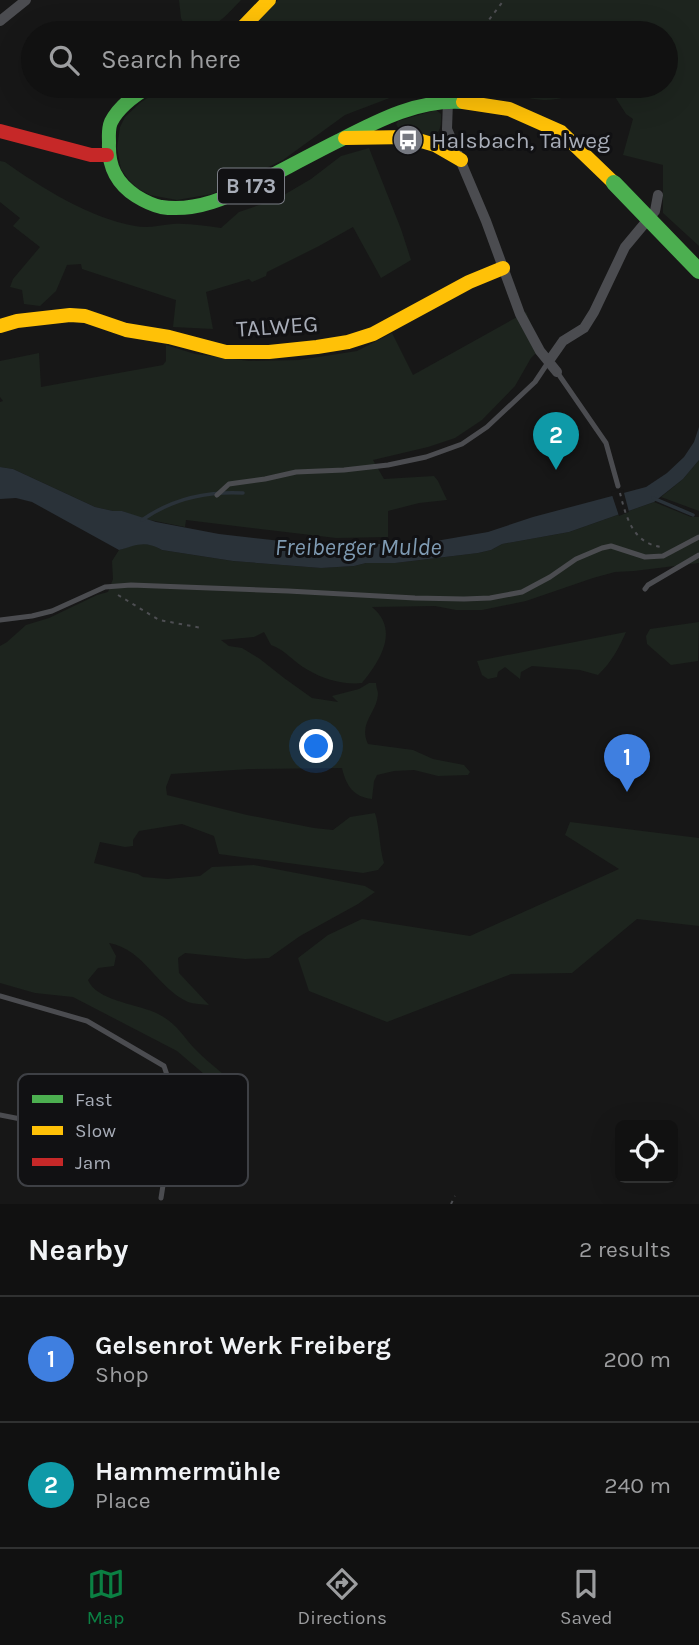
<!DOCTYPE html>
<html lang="en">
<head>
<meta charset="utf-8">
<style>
	body { margin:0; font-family:Karla,sans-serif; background:#1e1f1f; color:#f1f3f6 }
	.controls { position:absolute; right:21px; bottom:21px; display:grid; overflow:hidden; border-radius:10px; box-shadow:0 7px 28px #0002 }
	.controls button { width:63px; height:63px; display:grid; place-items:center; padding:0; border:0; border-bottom:2px solid #303131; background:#111; color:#f1f3f6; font:35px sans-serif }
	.you { position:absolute; left:317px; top:747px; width:24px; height:24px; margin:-18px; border:5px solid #fff; border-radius:50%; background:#1a73e8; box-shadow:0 0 0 10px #1a73e833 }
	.badge { display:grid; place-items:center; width:46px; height:46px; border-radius:50%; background:#0b8043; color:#fff; font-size:23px; font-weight:700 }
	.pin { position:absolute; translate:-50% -58px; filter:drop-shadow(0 2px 4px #0008) }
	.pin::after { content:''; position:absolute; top:37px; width:24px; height:21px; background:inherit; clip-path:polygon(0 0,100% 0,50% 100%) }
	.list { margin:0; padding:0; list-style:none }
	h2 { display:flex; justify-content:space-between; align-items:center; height:91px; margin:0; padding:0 28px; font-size:30px }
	h2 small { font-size:23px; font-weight:400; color:#9c9d9f }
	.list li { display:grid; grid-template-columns:46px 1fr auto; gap:21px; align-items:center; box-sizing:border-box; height:126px; padding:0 28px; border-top:2px solid #303131 }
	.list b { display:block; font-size:26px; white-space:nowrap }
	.list p { margin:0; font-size:23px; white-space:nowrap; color:#9c9d9f }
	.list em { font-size:23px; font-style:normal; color:#9c9d9f }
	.icon { flex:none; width:38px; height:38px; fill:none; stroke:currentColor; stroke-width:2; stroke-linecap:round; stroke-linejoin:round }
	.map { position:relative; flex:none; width:699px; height:1204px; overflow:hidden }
	.search { position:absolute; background:#111; box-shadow:0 7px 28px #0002; left:21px; right:21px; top:21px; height:77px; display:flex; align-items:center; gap:18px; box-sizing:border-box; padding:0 24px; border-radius:38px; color:#9c9d9f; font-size:26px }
	.sheet { height:343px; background:#111 }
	nav { display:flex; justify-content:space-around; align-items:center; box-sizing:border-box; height:98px; border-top:2px solid #303131; background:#111; font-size:19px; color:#9c9d9f }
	nav a { display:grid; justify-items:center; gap:4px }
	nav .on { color:#0b8043 }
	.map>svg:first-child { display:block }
</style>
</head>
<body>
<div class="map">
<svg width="699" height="1204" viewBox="0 0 699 1204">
	<rect width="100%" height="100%" fill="#171717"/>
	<path fill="#1d241e" d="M179 0H241C227 15 210 34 188 33L181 18Z
		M278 0H699V246L663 213V165L623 155 633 119 626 114 608 86H666V33H245Z
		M167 86H421L345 115 283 160 212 194 177 200 150 195 137 188 128 179 121 169 117 148 120 127 125 117 141 102Z
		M477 86H595C580 93 564 99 547 100 528 100 497 90 477 86Z
		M436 110 441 114C441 124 442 133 431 136L400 131 396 124 398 121Z
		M369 148 401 229 411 260 381 278 353 227 319 246 267 272 266 276 252 282 249 279 206 292 213 329 173 327 176 300 82 269 81 264 67 265 56 291 40 306 24 304 22 290 10 287 13 279 40 247 13 226 20 218 0 202V161L5 162C42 188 89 218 135 226 147 229 161 225 173 224 189 223 205 226 221 228L239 212 277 199 311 179 341 156Z
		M526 312 541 348 531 358 515 386 482 420 455 438 428 447 373 460 384 479 434 476 438 481 447 500 419 503 388 511V537L336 538 186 520 185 527 140 518 122 511H113L95 507 13 469 0 467V402L3 401 0 397V361L39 353 41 387 163 365 166 361V345L195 354 249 361 299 360 357 351 392 333 413 375Z
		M699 460V511L661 497 683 479Z
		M654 502 691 517H699V563L634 571 615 572 593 578 526 601 482 610H456L435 606 372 607C400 630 380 661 362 683 344 685 323 679 308 670 294 663 286 650 271 645L264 632 254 637 221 640 229 646 242 648 260 659 284 678 312 698 338 702 332 696 359 689 369 683H376C376 687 378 691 378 694 377 713 358 723 368 744L413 750 433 759 464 765 470 772 468 775 438 776 414 770 394 771 377 775 374 781 372 799C353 797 346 785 342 768L250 769 171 774 166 787 167 795 247 815 314 828 333 830 350 817 375 813C380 829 379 846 384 863L378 870 363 873 219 854 214 836 182 824 139 831 133 840V846L125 847 100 842 94 863 138 874 143 877 167 879 200 876 212 867 254 865 365 886 375 892 358 904 300 936 269 958 245 959 185 953 178 958 179 973 209 1005C202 1004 194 1004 188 1002 157 988 144 949 109 943L116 956 114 966 98 968 88 980C96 1000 135 1004 154 1012 177 1022 181 1035 197 1051 211 1065 228 1077 242 1091L241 1097 204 1074 177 1051 73 997 35 993 0 983V646L7 642 26 625 49 618 97 595 108 592 113 579 112 561 119 550 139 543 153 545 162 550 233 561 321 568 354 566 366 563H395L478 553 491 550 502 544 569 532Z
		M699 622 698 661 671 665 647 644 646 636 650 629Z
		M626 632C619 648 611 663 598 675L580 670 532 666 521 672 520 679 505 667 498 672 497 677 488 679 482 675 477 661Z
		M570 822 699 838V926L637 919 572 973 511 974 387 1022 309 991 298 958 328 935 362 919 470 936 619 869 565 835Z"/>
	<path fill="#2a3239" d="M699 427V460L683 479 654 502 569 532 502 544 491 550 478 553 395 563H366L354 566 321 568 233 561 162 550C144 540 137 545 119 550L32 502 16 498 0 499V467L13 469 95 507 113 511H122L156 522 219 534 308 544H403L430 542 488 532 533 517 646 487 667 473 684 457 694 442Z"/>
	<path fill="#171717" d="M623 489 629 512 619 516 611 492Z"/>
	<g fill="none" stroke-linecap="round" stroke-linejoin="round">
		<path stroke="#2a3239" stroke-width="3.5" d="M653 498 693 515
			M142 520C172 499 207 491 243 493"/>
		<path stroke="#4d4e52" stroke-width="2" stroke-dasharray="3.5 5" stroke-linecap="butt" d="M479 33 504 0
			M620 493C626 517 633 544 662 547
			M118 595 159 620 202 628
			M451 1204 455 1196"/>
		<path stroke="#4b4c50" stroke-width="5" d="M557 372 606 443 618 486
			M217 495 229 484 236 483 265 479 296 472 344 470 388 465 426 457 462 444 487 427 535 382 549 361
			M645 589 648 585 699 555
			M0 620 32 616 52 611 105 587 131 585 288 591 415 598 464 599 490 598 522 592 550 577 576 559 602 548 611 546 645 557 663 556 699 537
			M0 996 87 1021 164 1066 168 1078 169 1148
			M0 1115 169 1148 161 1198"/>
		<path stroke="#4b4c50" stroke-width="10" d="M0 21 26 0
			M448 101 447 129 486 221 520 314 540 351 557 372
			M549 361 563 341 584 328 594 312 625 247 655 211 658 195"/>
		<path stroke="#4caf50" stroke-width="14" d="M150 86C135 95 119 106 111 122 108 129 109 135 109 143 108 166 116 183 136 196 144 201 152 205 161 207 199 213 234 194 267 178 290 166 314 153 338 141 377 121 418 99 463 102"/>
		<path stroke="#ffc107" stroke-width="14" d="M237 33 269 0
			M463 102 509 109 561 132 614 183
			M345 138 408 137 435 145 461 160
			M0 326 17 321 70 315 85 316 126 330 169 337 226 352H269L317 347 348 342 373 334 469 282 503 268"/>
		<path stroke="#c62828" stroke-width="14" d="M0 131 91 155H107"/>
		<path stroke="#4caf50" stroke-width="16" d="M614 183 699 271"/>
	</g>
	<defs>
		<g id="bus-disc" transform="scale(1.575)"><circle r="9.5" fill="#757880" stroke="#111113"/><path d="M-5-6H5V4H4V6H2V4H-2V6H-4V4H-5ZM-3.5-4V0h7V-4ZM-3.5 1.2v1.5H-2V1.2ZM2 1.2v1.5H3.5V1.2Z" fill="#fff"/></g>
	</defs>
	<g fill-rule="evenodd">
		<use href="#bus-disc" x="408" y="140"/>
	</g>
	<g text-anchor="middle" stroke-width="6" stroke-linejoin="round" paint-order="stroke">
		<rect fill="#111113" stroke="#7b7e86" stroke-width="2" x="218" y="168.5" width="66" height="35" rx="5"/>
		<g font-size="21" font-weight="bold" fill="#a8adb8">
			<text x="251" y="193">B 173</text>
		</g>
		<g font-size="23" fill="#a8adb8" stroke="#111113" text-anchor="start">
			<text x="431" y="148">Halsbach, Talweg</text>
		</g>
		<g font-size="23" fill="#a8adb8" stroke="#111113">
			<text transform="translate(277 326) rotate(-4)" y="8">TALWEG</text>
		</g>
		<g font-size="24" font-style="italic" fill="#7f9bb3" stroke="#111113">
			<text x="358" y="555">Freiberger Mulde</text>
		</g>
	</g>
	<rect x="18" y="1074" width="230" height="112" rx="10" fill="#111113" stroke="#3e4045" stroke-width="2"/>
	<rect x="32" y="1095" width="31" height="8" fill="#4caf50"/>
	<rect x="32" y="1126" width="31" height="9" fill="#ffc107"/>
	<rect x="32" y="1158" width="31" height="8" fill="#c62828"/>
	<g font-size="19" fill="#a8adb8">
		<text x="75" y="1106">Fast</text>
		<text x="75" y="1137">Slow</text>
		<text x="75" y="1169">Jam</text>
	</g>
</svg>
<div class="controls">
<button><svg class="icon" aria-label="locate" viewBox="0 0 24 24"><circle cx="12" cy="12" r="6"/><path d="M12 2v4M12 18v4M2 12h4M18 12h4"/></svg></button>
</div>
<div class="you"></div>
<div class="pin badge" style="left:627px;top:792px;background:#3f7fe0">1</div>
<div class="pin badge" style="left:556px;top:470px;background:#0f9aa8">2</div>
<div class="search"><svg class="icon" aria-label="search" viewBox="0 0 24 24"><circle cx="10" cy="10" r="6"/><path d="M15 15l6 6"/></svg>Search here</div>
</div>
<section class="sheet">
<h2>Nearby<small>2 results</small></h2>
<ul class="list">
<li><span class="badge" style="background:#3f7fe0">1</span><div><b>Gelsenrot Werk Freiberg</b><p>Shop</p></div><em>200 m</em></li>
<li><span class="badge" style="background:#0f9aa8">2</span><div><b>Hammermühle</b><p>Place</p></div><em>240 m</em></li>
</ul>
</section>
<nav>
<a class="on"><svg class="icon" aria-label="map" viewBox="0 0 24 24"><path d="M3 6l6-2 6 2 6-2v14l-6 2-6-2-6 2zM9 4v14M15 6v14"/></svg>Map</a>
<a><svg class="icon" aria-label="directions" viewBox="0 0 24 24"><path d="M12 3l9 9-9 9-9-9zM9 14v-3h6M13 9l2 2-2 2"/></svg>Directions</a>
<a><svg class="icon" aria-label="saved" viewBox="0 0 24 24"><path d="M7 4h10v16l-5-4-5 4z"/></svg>Saved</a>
</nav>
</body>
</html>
